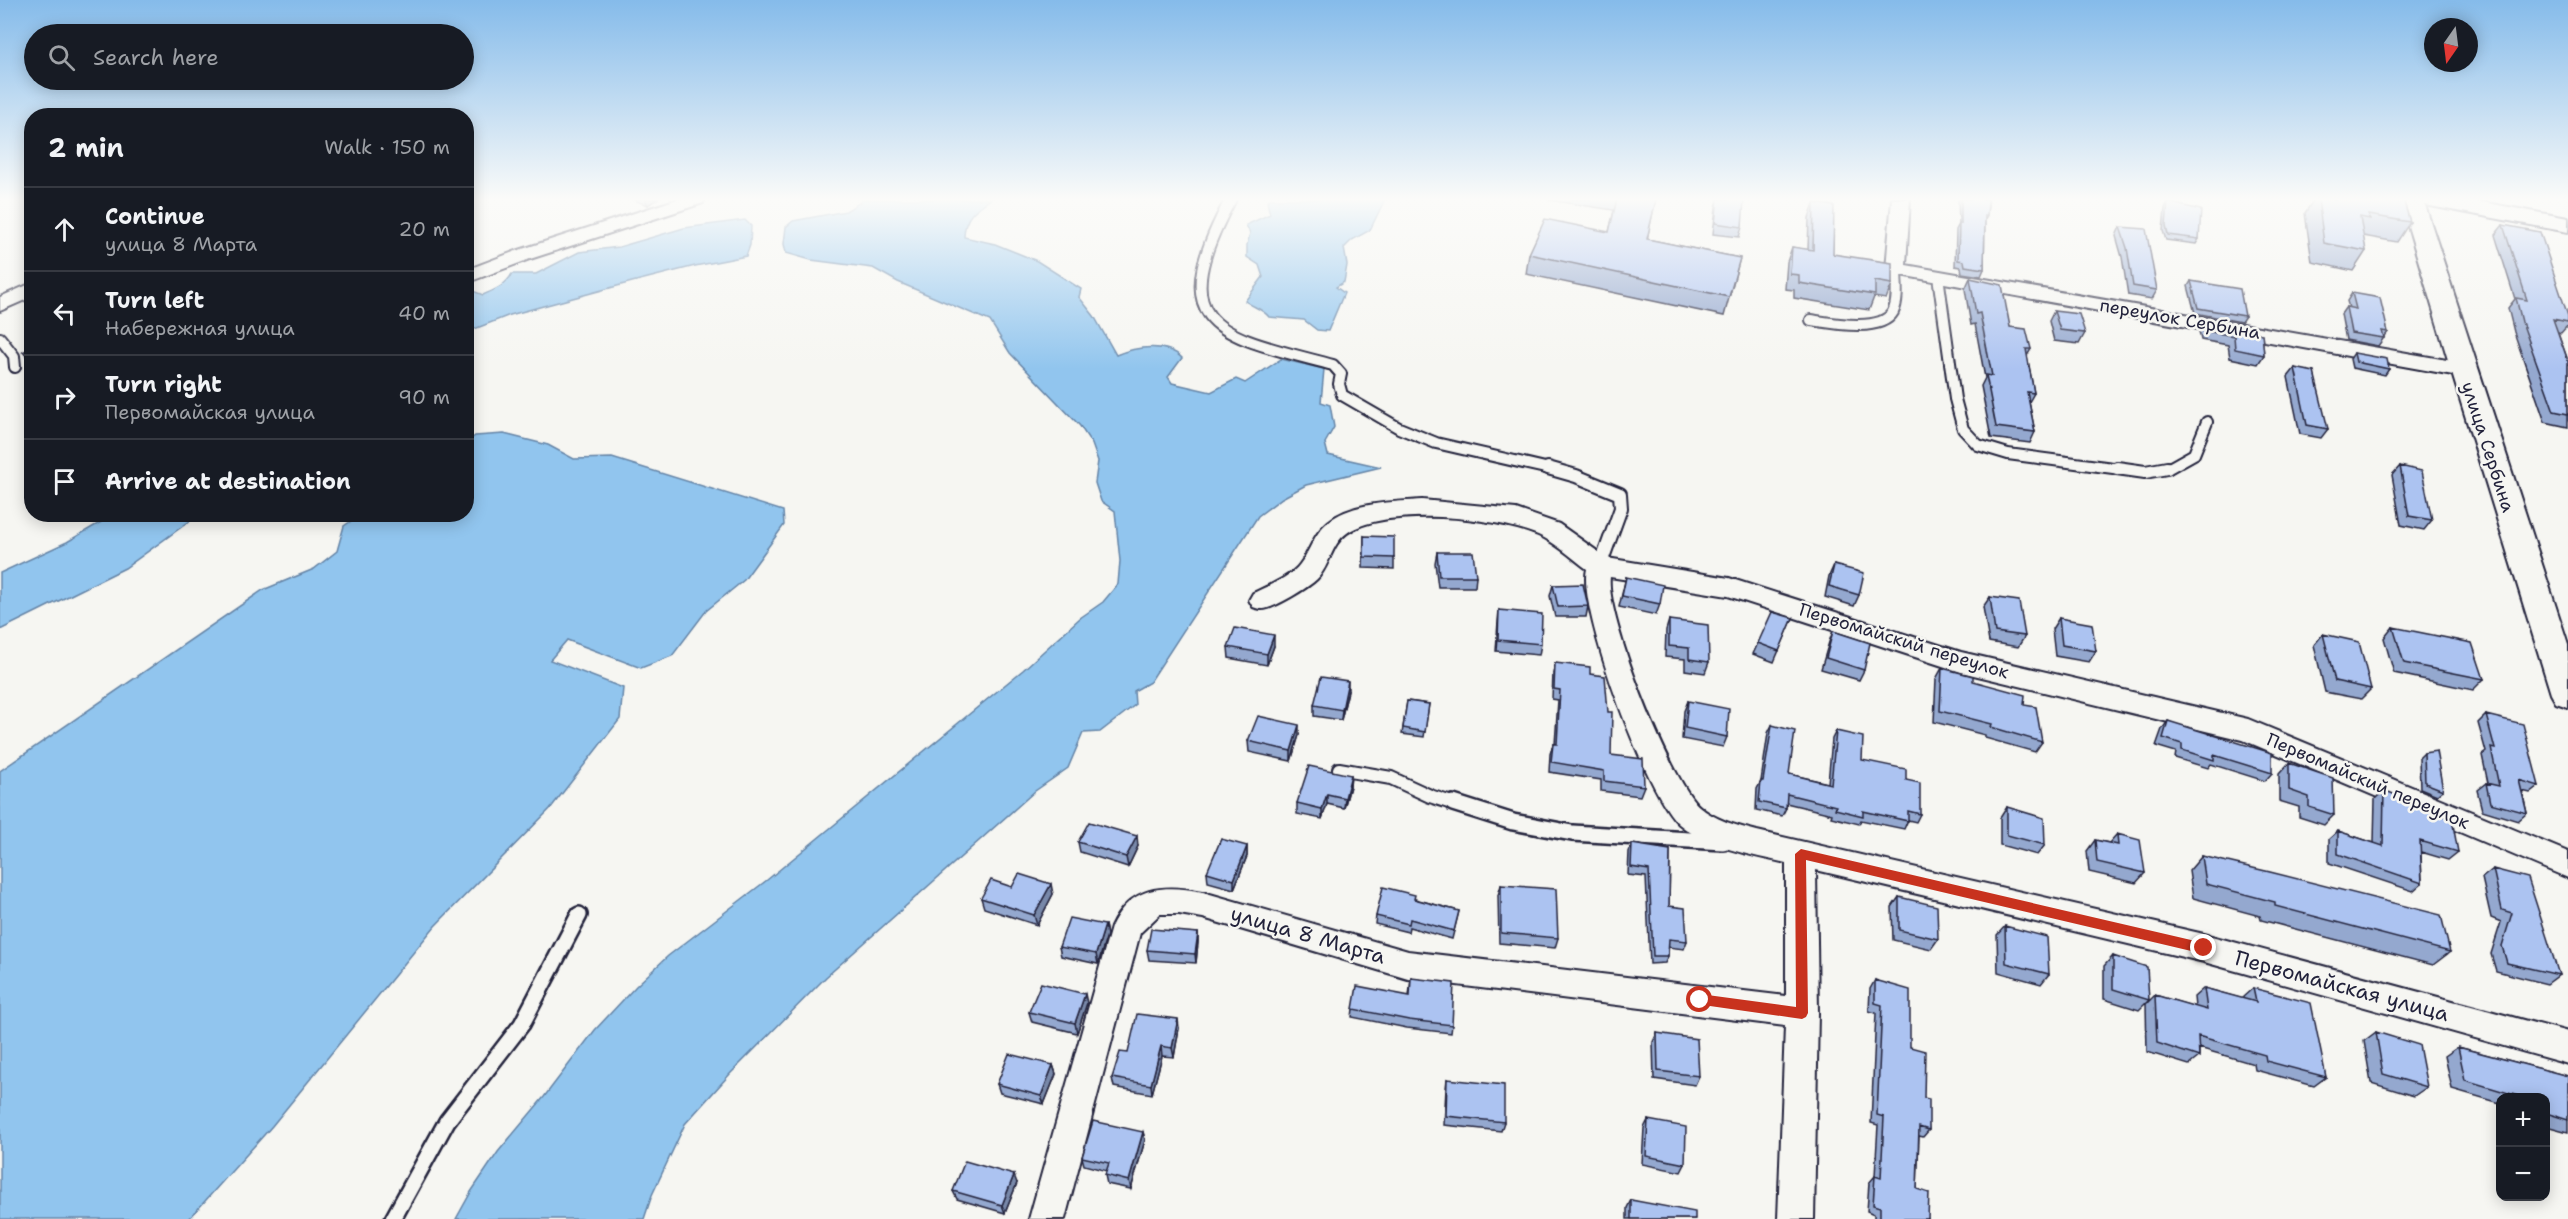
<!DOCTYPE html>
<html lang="en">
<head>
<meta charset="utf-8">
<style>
	body { margin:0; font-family:"Shantell Sans",sans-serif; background:#242831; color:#f1f3f6 }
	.controls { position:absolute; right:18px; bottom:18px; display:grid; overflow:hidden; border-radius:12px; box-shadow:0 3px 15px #0003 }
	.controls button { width:54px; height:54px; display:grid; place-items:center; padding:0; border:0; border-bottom:2px solid #363941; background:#171b24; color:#f1f3f6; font:30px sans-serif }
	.compass { position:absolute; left:2424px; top:18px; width:54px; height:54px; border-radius:50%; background:#171b24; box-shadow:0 3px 15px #0003; rotate:194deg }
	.stop { position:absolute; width:18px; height:18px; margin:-14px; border:4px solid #c8321e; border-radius:50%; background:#fff }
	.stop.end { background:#c8321e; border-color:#fff; box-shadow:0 2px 6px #0008 }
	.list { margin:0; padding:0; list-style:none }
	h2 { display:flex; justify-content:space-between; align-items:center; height:78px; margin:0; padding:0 24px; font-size:26px }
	h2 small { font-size:20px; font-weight:400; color:#9ea1a6 }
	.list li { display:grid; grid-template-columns:39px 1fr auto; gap:18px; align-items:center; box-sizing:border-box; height:84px; padding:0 24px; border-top:2px solid #363941 }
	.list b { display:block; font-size:22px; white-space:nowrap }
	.list p { margin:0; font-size:20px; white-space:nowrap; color:#9ea1a6 }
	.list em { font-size:20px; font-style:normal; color:#9ea1a6 }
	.icon { flex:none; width:33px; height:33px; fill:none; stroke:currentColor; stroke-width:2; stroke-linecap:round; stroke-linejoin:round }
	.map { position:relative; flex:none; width:2568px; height:1219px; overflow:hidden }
	.search { position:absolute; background:#171b24; box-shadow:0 3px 15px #0003; left:24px; top:24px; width:450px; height:66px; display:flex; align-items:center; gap:15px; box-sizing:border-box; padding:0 21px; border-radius:33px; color:#9ea1a6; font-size:22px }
	.panel { position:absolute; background:#171b24; box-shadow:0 3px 15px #0003; left:24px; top:108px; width:450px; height:414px; border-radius:24px }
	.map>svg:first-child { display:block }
</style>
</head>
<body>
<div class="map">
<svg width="2568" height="1219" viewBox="0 0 2568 1219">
	<rect width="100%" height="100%" fill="#f6f6f2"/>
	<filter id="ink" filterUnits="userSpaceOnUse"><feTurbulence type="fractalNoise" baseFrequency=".0167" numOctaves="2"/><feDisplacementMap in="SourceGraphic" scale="12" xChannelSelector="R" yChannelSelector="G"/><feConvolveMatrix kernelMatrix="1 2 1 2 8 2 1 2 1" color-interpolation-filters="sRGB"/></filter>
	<g filter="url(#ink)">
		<path fill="#91c5ee" stroke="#6584a6" stroke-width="1.5" d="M865 199H991C975 209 964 217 964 237L995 244 1037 261 1081 289 1079 297 1094 316 1116 355C1135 347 1167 342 1182 358L1168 377 1172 383 1211 392 1236 379 1245 383 1281 359 1324 369 1321 402 1330 405 1334 427 1325 443 1328 455 1381 467 1306 485 1282 498 1258 516 1150 682 1134 691 1135 705 1100 732 1083 733 1068 768 1035 791 826 977 730 1074 685 1124 652 1195 644 1219H456L471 1192 498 1152 544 1097 595 1030 636 986 668 956 767 880 1023 670 1080 618 1103 602 1118 584 1120 561 1115 511 1101 501 1095 483 1098 461 1092 444 1080 426 1010 353 990 321 898 282 873 268 811 260 786 253 784 244 786 227 793 221 846 211Z
			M1269 199H1385L1370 230 1352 240 1344 248 1347 265 1344 282 1336 287 1344 293 1328 331 1317 330 1304 320 1269 317C1263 309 1253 307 1245 301L1263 277 1259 265 1247 257V245L1250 233 1246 225 1270 214 1267 202Z
			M745 220 751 226 750 245 746 256 695 266 632 282 510 315 467 332V293L473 291 483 295C496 289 505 286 512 274H536L579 252 619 247 684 228Z
			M504 434 548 445 574 459 612 458 783 511 784 525 744 580 706 611 672 656 641 668 567 640 550 660 623 688 620 719 550 809 435 926 272 1126 189 1219H0V771L263 590 314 569 337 551 344 526 360 515 466 514 467 442 475 436Z
			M113 515H198L125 568 0 630V573L67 542Z"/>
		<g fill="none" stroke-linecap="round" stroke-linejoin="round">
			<g stroke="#22223b" stroke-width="14">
				<path id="service-far2" d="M1231 199C1160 330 1221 335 1333 365L1341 374 1339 384 1342 395 1399 428 1436 443 1554 470
					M1938 276 1955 399 1963 429 1978 445 2008 454 2128 470
					M1811 320C1831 323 1881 333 1893 312 1899 300 1896 282 1896 269
					M0 338 14 356 15 367
					M2158 470 2169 468 2194 454 2207 422"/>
			</g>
			<g stroke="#22223b" stroke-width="16">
				<path id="service-far1" d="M1548 468 1576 476 1620 494 1621 508 1600 566
					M2117 468 2145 472 2167 468
					M1339 769 1391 778 1430 796 1458 805"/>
			</g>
			<g stroke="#22223b" stroke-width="20">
				<path id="service" d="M1453 803 1513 822 1572 833 1723 842
					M393 1219 447 1121 522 1024 579 915"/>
			</g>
			<g stroke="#22223b" stroke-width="4">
				<path id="minor" d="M678 199H705L703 203 530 259 466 283V270L516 251Z
					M1892 199H1910L1906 265 2464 363 2472 365 2475 370 2472 375 2464 377 1889 273 1886 269Z
					M32 283V297L0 311V297Z
					M1422 500 1516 509 1559 524 1607 558 1729 578 1961 652 2248 719 2568 852V878L2243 740 1961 672 1728 596 1610 577C1605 615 1670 780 1699 806 1714 820 1738 826 1757 831L2204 934 2568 1032V1064L2204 962 1816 870 1818 1013 1814 1219H1778L1785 1026 1408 979 1203 918 1179 914H1160L1140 933 1065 1219H1029L1111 927C1130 886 1163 884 1203 892L1408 951 1786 996V863C1752 855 1707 848 1679 824 1647 796 1577 609 1587 569 1572 558 1555 542 1538 535 1497 517 1385 506 1347 533 1331 544 1330 566 1317 579 1309 587 1274 609 1262 609 1259 609 1256 608 1253 607L1249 600 1253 593C1266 587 1292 576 1300 564 1310 551 1314 533 1328 522 1352 502 1393 502 1422 500Z"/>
			</g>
			<g stroke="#22223b" stroke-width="4">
				<path id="tertiary" d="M2400 199H2466L2568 218V232L2425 205 2568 644V707L2556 703 2551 694 2451 370Z"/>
			</g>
			<use href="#service-far2" stroke="#f6f6f2" stroke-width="10"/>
			<use href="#service-far1" stroke="#f6f6f2" stroke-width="12"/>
			<use href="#service" stroke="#f6f6f2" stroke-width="15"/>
			<use href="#minor" fill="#f6f6f2" fill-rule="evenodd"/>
			<use href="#tertiary" fill="#f6f6f2" fill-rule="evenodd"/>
		</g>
		<path fill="#94a8cf" stroke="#22223b" stroke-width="1.5" d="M631 199H657L648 205Z
			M1549 199H1656L1647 239 1740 258 1724 316 1526 274 1529 254 1609 232 1614 210 1549 200Z
			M1718 199 1742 227 1739 237 1713 234 1716 207Z
			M1958 199H1989L1987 215 1985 221 1984 269 1981 276 1962 273 1961 267 1955 266 1956 230 1959 224Z
			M2314 199H2403L2410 222 2397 242 2363 236 2366 251 2353 271 2312 262 2305 213Z
			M2168 202 2199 239 2196 244 2166 240 2163 231 2165 208Z
			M1814 203 1833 254 1892 284 1886 299 1874 297 1869 310 1794 298V290L1785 289 1787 262 1792 247 1808 250 1809 218Z
			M2503 225 2568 316V325L2561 333 2558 332 2568 361V427L2545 422 2514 332 2508 308 2515 299 2495 235Z
			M2120 227 2157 290 2152 299 2128 295 2122 257 2116 236Z
			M1970 278 2010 327 2031 349 2027 356 2034 393 2029 402 2035 432 2030 443 1991 438 1981 386 1985 378 1975 324 1971 325 1965 289Z
			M2191 281 2245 316 2241 322 2195 313 2188 286Z
			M2352 293 2388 332 2378 346 2346 340 2341 314 2346 307 2349 308 2347 301Z
			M2054 311 2085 333 2079 344 2054 341 2049 321Z
			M2204 322 2262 334 2264 355 2258 364 2230 358 2228 345 2201 340 2199 331Z
			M32 347V363L23 352Z
			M2354 353 2389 369 2385 375 2352 368 2350 359Z
			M2295 368 2328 429 2321 438 2300 434 2288 377Z
			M2400 466 2432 520 2424 530 2401 525 2392 475Z
			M1364 536 1394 558V569L1363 568Z
			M1437 552 1476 576 1475 587H1438L1435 563Z
			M1834 565 1859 595 1854 606 1825 597 1829 576Z
			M1626 577 1660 604 1656 615 1619 607Z
			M1553 585 1588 606 1586 617H1555L1550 596Z
			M1990 597 2025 636 2018 647 1989 642 1983 607Z
			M1499 610 1541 644 1539 655 1496 651 1498 621Z
			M1793 618 1774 662 1753 654 1758 643Z
			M2059 618 2096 651 2089 662 2055 656 2052 629Z
			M1669 620 1709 662 1705 673 1685 670V659L1665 657 1666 630Z
			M2393 627 2484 679 2473 690 2394 673 2384 638Z
			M1833 631 1864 670 1859 680 1821 669 1829 642Z
			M2323 634 2371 689 2361 699 2325 692 2314 645Z
			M1274 646 1267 665 1229 658 1228 647Z
			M1555 663 1590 674 1611 755 1644 786 1640 796 1601 791V780L1549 772 1550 754 1553 744H1555L1558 700 1552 699 1553 673Z
			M1942 668 2024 705 2042 742 2035 752 1985 738V735L1934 722 1936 679Z
			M1348 691 1341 720 1314 716V705Z
			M1407 701 1429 704 1424 737 1402 734Z
			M1688 701 1727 737 1723 747 1682 739 1684 711Z
			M2486 715 2539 786 2530 793 2522 791 2527 813 2518 821 2482 810 2477 790 2486 783H2488L2482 755 2486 752 2478 723Z
			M2168 721 2272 773 2265 781 2211 764 2208 768 2175 758 2176 752 2156 746 2162 729Z
			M1772 725 1789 774 1828 783 1832 739 1836 731 1862 760 1906 780 1920 814 1916 822 1908 820 1904 829 1861 820 1859 824 1831 817 1832 814 1786 803V808L1782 816 1756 810 1757 789 1761 781 1768 733Z
			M1299 735 1291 761 1249 752 1248 741Z
			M2424 753 2443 790 2437 795 2420 788 2419 758Z
			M2289 763 2334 815 2324 825 2299 817V807L2279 801V774Z
			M1351 775 1350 786 1344 808 1327 804 1322 819 1297 814V803Z
			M2384 790 2458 852 2448 860 2421 852 2422 883 2413 891 2329 863V839L2338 831 2374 843 2375 799Z
			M2007 807 2045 845 2037 855 2000 845V818Z
			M2117 834 2145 873 2136 883 2089 872 2087 851 2095 840 2109 843Z
			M1078 842 1138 846 1128 867 1080 852Z
			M1632 844 1670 850 1669 906 1687 941 1684 949 1668 947V956L1665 963 1650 964 1646 877 1628 875 1629 852Z
			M1247 846V856L1234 889 1208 882 1207 872Z
			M2202 856 2450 952 2433 965 2261 920 2260 916 2193 898 2189 871Z
			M2493 869 2559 975 2547 984 2496 971 2491 954 2501 922 2491 918 2482 878Z
			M1501 885 1558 938 1555 948 1499 943 1498 895Z
			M1012 887 1053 894 1037 925 984 908 981 898Z
			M1899 897 1938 939 1931 949 1893 940 1892 907Z
			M1415 899 1459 911 1452 939 1409 927 1408 932 1375 924 1376 916Z
			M1105 925 1107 935 1098 964 1061 956 1059 947Z
			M2005 926 2049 974 2041 984 1998 972 1997 935Z
			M1198 933V942L1196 963 1149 960 1147 950Z
			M2113 956 2149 1000 2139 1010 2104 999V966Z
			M1411 978 1452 1025 1451 1033 1407 1028 1352 1017 1353 1009 1409 996Z
			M1875 980 1910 1047 1924 1098 1929 1130 1923 1137 1919 1136 1917 1189 1928 1219H1874V1214L1867 1211 1869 1183 1875 1176 1878 1125 1871 1123 1876 1013 1869 1011 1870 989Z
			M2204 988 2243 999V997L2253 988 2326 1077 2314 1086 2255 1070 2254 1064 2199 1048V1057L2189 1065 2147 1052 2146 1004 2155 995 2195 1007 2194 997Z
			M1087 1003 1077 1033 1032 1022 1029 1012Z
			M1179 1028 1174 1057 1162 1056 1152 1094 1114 1087 1112 1078 1128 1053Z
			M2376 1032 2427 1087 2414 1096 2371 1083 2364 1041Z
			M1657 1033 1699 1076 1695 1085 1654 1079 1653 1042Z
			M2458 1047 2568 1076V1132L2546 1126V1098H2500V1103L2452 1089 2445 1056Z
			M1053 1065 1056 1074 1044 1104 1000 1093 997 1084Z
			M1447 1079 1504 1122 1501 1131 1444 1125 1446 1088Z
			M1648 1120 1685 1164 1681 1172 1642 1164 1644 1128Z
			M1143 1132 1145 1140 1131 1189 1107 1184 1105 1175 1107 1171 1084 1165 1082 1157Z
			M1017 1183 1005 1213 957 1199 953 1191Z
			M1631 1200 1695 1219H1627V1208Z"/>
		<path fill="#7888a9" stroke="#22223b" stroke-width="1.5" d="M645 199H657L648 205Z
			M1274 635V646L1267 665V654Z
			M1348 681V691L1341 720 1342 710Z
			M1299 725V735L1291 761V751Z
			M1351 775 1350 786 1344 808 1345 798Z
			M1327 794V804L1322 819V809Z
			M1137 836 1138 846 1128 867 1126 857Z
			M1247 846V856L1234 889V880Z
			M1051 884 1053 894 1037 925 1034 915Z
			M1105 925 1107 935 1098 964 1096 954Z
			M1198 933V942L1196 963 1195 954Z
			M1085 994 1087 1003 1077 1033 1075 1023Z
			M1178 1019 1179 1028 1174 1057 1172 1048Z
			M1161 1046 1162 1056 1152 1094 1151 1085Z
			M1053 1065 1056 1074 1044 1104 1041 1096Z
			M1143 1132 1145 1140 1131 1189 1129 1181Z
			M1014 1175 1017 1183 1005 1213 1002 1205Z"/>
		<path fill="#acc3f1" stroke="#22223b" stroke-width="1.5" d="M1617 199H1656L1647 239 1740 258 1729 297 1529 254 1545 219 1609 232Z
			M1718 199H1734L1744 200 1742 227 1715 223Z
			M1961 199H1988L1987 215H1985L1984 269 1965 266 1964 261 1958 260 1959 224H1961Z
			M2318 199H2403L2410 222 2369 215 2370 219 2360 217 2366 251 2324 243Z
			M2168 202 2201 210 2199 239 2168 235 2166 226Z
			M1814 203 1834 206 1833 254 1892 263V284L1875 281V295L1799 283V275L1790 274 1792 247 1813 250Z
			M2503 225 2540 232 2568 316V322L2553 319 2568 361V414L2554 411 2522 322 2516 298 2527 300Z
			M2120 227 2146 229 2157 290 2133 286 2127 248Z
			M1970 278 2002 285 2010 327 2026 329 2031 349H2026L2034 393 2027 392 2035 432 1996 427 1986 375 1992 376 1980 313 1976 314Z
			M2191 281 2240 289 2245 316 2198 308Z
			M2352 293 2380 298 2388 332 2382 331 2384 338 2351 333 2346 307 2356 309Z
			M2054 311 2079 314 2085 333 2060 330Z
			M2204 322 2262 334 2264 355 2235 349 2234 336 2206 331Z
			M32 347V355L23 352Z
			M2354 353 2387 359 2389 369 2356 362Z
			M2295 368 2314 372 2328 429 2307 425Z
			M2400 466 2422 471 2432 520 2409 516Z
			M1364 536 1394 537V558L1364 557Z
			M1437 552H1473L1476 576H1439Z
			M1834 565 1864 573 1859 595 1829 586Z
			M1626 577 1663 585 1660 604 1622 596Z
			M1583 584 1588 606 1558 607 1553 585Z
			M1990 597 2019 601 2025 636 1995 632Z
			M1499 610 1542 614 1541 644 1498 640Z
			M1772 612 1793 618 1779 651 1758 643Z
			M2059 618 2092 624 2096 651 2062 645Z
			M1669 620 1708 625 1709 662 1689 659V648L1669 646Z
			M2393 627 2472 643 2484 679 2404 663Z
			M1235 628 1274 635 1267 654 1228 647Z
			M1833 631 1870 643 1864 670 1826 658Z
			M2323 634 2359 642 2371 689 2335 681Z
			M1555 663 1590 667V674L1605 676 1608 712H1612L1611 755 1643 759 1644 786 1604 781V771L1551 762 1553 744H1557L1560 690 1554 689Z
			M1942 668 1973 676V681L2025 695 2024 705 2036 707 2042 742 1991 727 1992 724 1940 711Z
			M1321 677 1348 681 1342 710 1314 705Z
			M1407 701 1429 704 1425 732 1403 728Z
			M1688 701 1729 709 1727 737 1685 728Z
			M2486 715 2523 724 2539 786 2519 780 2527 813 2490 803 2486 783 2499 786 2491 748 2495 749Z
			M1258 716 1299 725 1291 751 1248 741Z
			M2168 721 2272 753V773L2214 755V760L2182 750V744L2163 738Z
			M1772 725 1795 731 1789 774 1831 784 1836 731 1863 737 1862 760 1906 769V780L1920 783V814L1908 811V821L1863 811V816L1835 809 1836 806 1787 794 1786 808 1759 802 1761 781H1763Z
			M2436 751 2443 790 2425 783 2424 753Z
			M2289 763 2333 778 2334 815 2309 807V797L2289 790Z
			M1309 766 1351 775 1345 798 1327 794 1322 809 1297 803Z
			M2384 790 2452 819 2458 852 2420 841 2422 883 2338 854V831L2383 846Z
			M2007 807 2044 818 2045 845 2007 835Z
			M1089 822 1137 836 1126 857 1078 842Z
			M2117 834 2140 840 2145 873 2097 862 2095 840 2118 845Z
			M1221 839 1247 846 1234 880 1207 872Z
			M1632 844 1670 850 1669 906 1685 908 1687 941 1669 939 1668 956H1653L1649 870 1631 867Z
			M2202 856 2270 872 2441 915 2450 952 2275 906V902L2206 884Z
			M2493 869 2528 878 2559 975 2507 963 2502 946 2512 913 2502 910Z
			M1019 874 1051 884 1034 915 981 898 991 880 1012 887Z
			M1501 885 1556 889 1558 938 1501 933Z
			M1383 887 1415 895 1414 899 1459 911 1454 931 1410 919 1409 924 1376 916Z
			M1899 897 1937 906 1938 939 1899 930Z
			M1069 918 1105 925 1096 954 1059 947Z
			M2005 926 2047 937 2049 974 2006 963Z
			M1151 929 1198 933 1195 954 1147 950Z
			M2113 956 2147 967 2149 1000 2113 989Z
			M1411 978 1454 983 1452 1025 1409 1020 1353 1009 1357 986 1410 996Z
			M1875 980 1910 990V1047L1925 1051 1924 1098 1929 1099V1130L1919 1127 1917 1189 1929 1193 1928 1219H1880V1207L1873 1205 1875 1176 1881 1178 1884 1117 1877 1115 1882 1005 1875 1003Z
			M1041 983 1085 994 1075 1023 1029 1012Z
			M2204 988 2256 1002 2253 988 2311 1003 2326 1077 2266 1061 2265 1055 2198 1036 2199 1057 2157 1043 2155 995 2207 1010Z
			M1137 1014 1178 1019 1172 1048 1161 1046 1151 1085 1112 1078 1120 1052 1128 1053Z
			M2376 1032 2419 1045 2427 1087 2383 1074Z
			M1657 1033 1697 1039 1699 1076 1658 1071Z
			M2458 1047 2568 1076V1120L2546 1113V1098H2525L2465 1080Z
			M1009 1054 1053 1065 1041 1096 997 1084Z
			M1447 1079 1504 1085V1122L1446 1116Z
			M1648 1120 1686 1127 1685 1164 1646 1156Z
			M1093 1121 1143 1132 1129 1181 1105 1175 1109 1163 1082 1157Z
			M965 1161 1014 1175 1002 1205 953 1191Z
			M1631 1200 1695 1212V1219H1631Z"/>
	</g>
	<linearGradient id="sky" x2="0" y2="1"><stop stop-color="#85bbea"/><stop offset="0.54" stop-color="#fbfbf9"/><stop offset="1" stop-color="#fbfbf9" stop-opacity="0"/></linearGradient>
	<rect width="2568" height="369" fill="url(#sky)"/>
	<path fill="#c8321e" d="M1801 849 2204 943 2210 948 2204 954 1806 860 1808 1013 1806 1017 1802 1019 1696 1004V996L1700 994 1796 1007 1795 854Z"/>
	<g text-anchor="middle" stroke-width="5" stroke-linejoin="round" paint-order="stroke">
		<g font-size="18" fill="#22223b" stroke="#f6f6f2">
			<text transform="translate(2180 319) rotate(10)" y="6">переулок Сербина</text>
			<text transform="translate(2488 447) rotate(72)" y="6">улица Сербина</text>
			<text transform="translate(1904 641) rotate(17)" y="6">Первомайский переулок</text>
			<text transform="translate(2368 781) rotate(23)" y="6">Первомайский переулок</text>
		</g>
		<g font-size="21" fill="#22223b" stroke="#f6f6f2">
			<text transform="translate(1308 935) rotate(16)" y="7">улица 8 Марта</text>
			<text transform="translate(2342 986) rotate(15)" y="7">Первомайская улица</text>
		</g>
	</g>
</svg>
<div class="controls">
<button>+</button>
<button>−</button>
</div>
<svg class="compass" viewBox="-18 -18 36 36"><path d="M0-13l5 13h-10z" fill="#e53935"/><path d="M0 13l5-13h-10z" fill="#9ea1a6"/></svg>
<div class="stop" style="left:1700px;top:1000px"></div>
<div class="stop end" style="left:2204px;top:948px"></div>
<div class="search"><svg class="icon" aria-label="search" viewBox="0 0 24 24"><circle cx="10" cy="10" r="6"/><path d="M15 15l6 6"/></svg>Search here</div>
<section class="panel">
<h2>2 min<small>Walk · 150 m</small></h2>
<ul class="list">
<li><svg class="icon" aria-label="ahead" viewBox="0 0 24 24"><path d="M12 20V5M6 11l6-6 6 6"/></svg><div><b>Continue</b><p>улица 8 Марта</p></div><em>20 m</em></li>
<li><svg class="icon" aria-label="left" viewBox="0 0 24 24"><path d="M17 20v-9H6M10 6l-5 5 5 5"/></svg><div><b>Turn left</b><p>Набережная улица</p></div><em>40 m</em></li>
<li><svg class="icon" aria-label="right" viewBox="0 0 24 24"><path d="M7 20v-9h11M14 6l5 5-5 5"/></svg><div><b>Turn right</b><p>Первомайская улица</p></div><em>90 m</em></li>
<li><svg class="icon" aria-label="arrive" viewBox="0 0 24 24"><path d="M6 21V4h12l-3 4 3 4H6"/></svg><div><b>Arrive at destination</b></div></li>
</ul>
</section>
</div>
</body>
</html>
